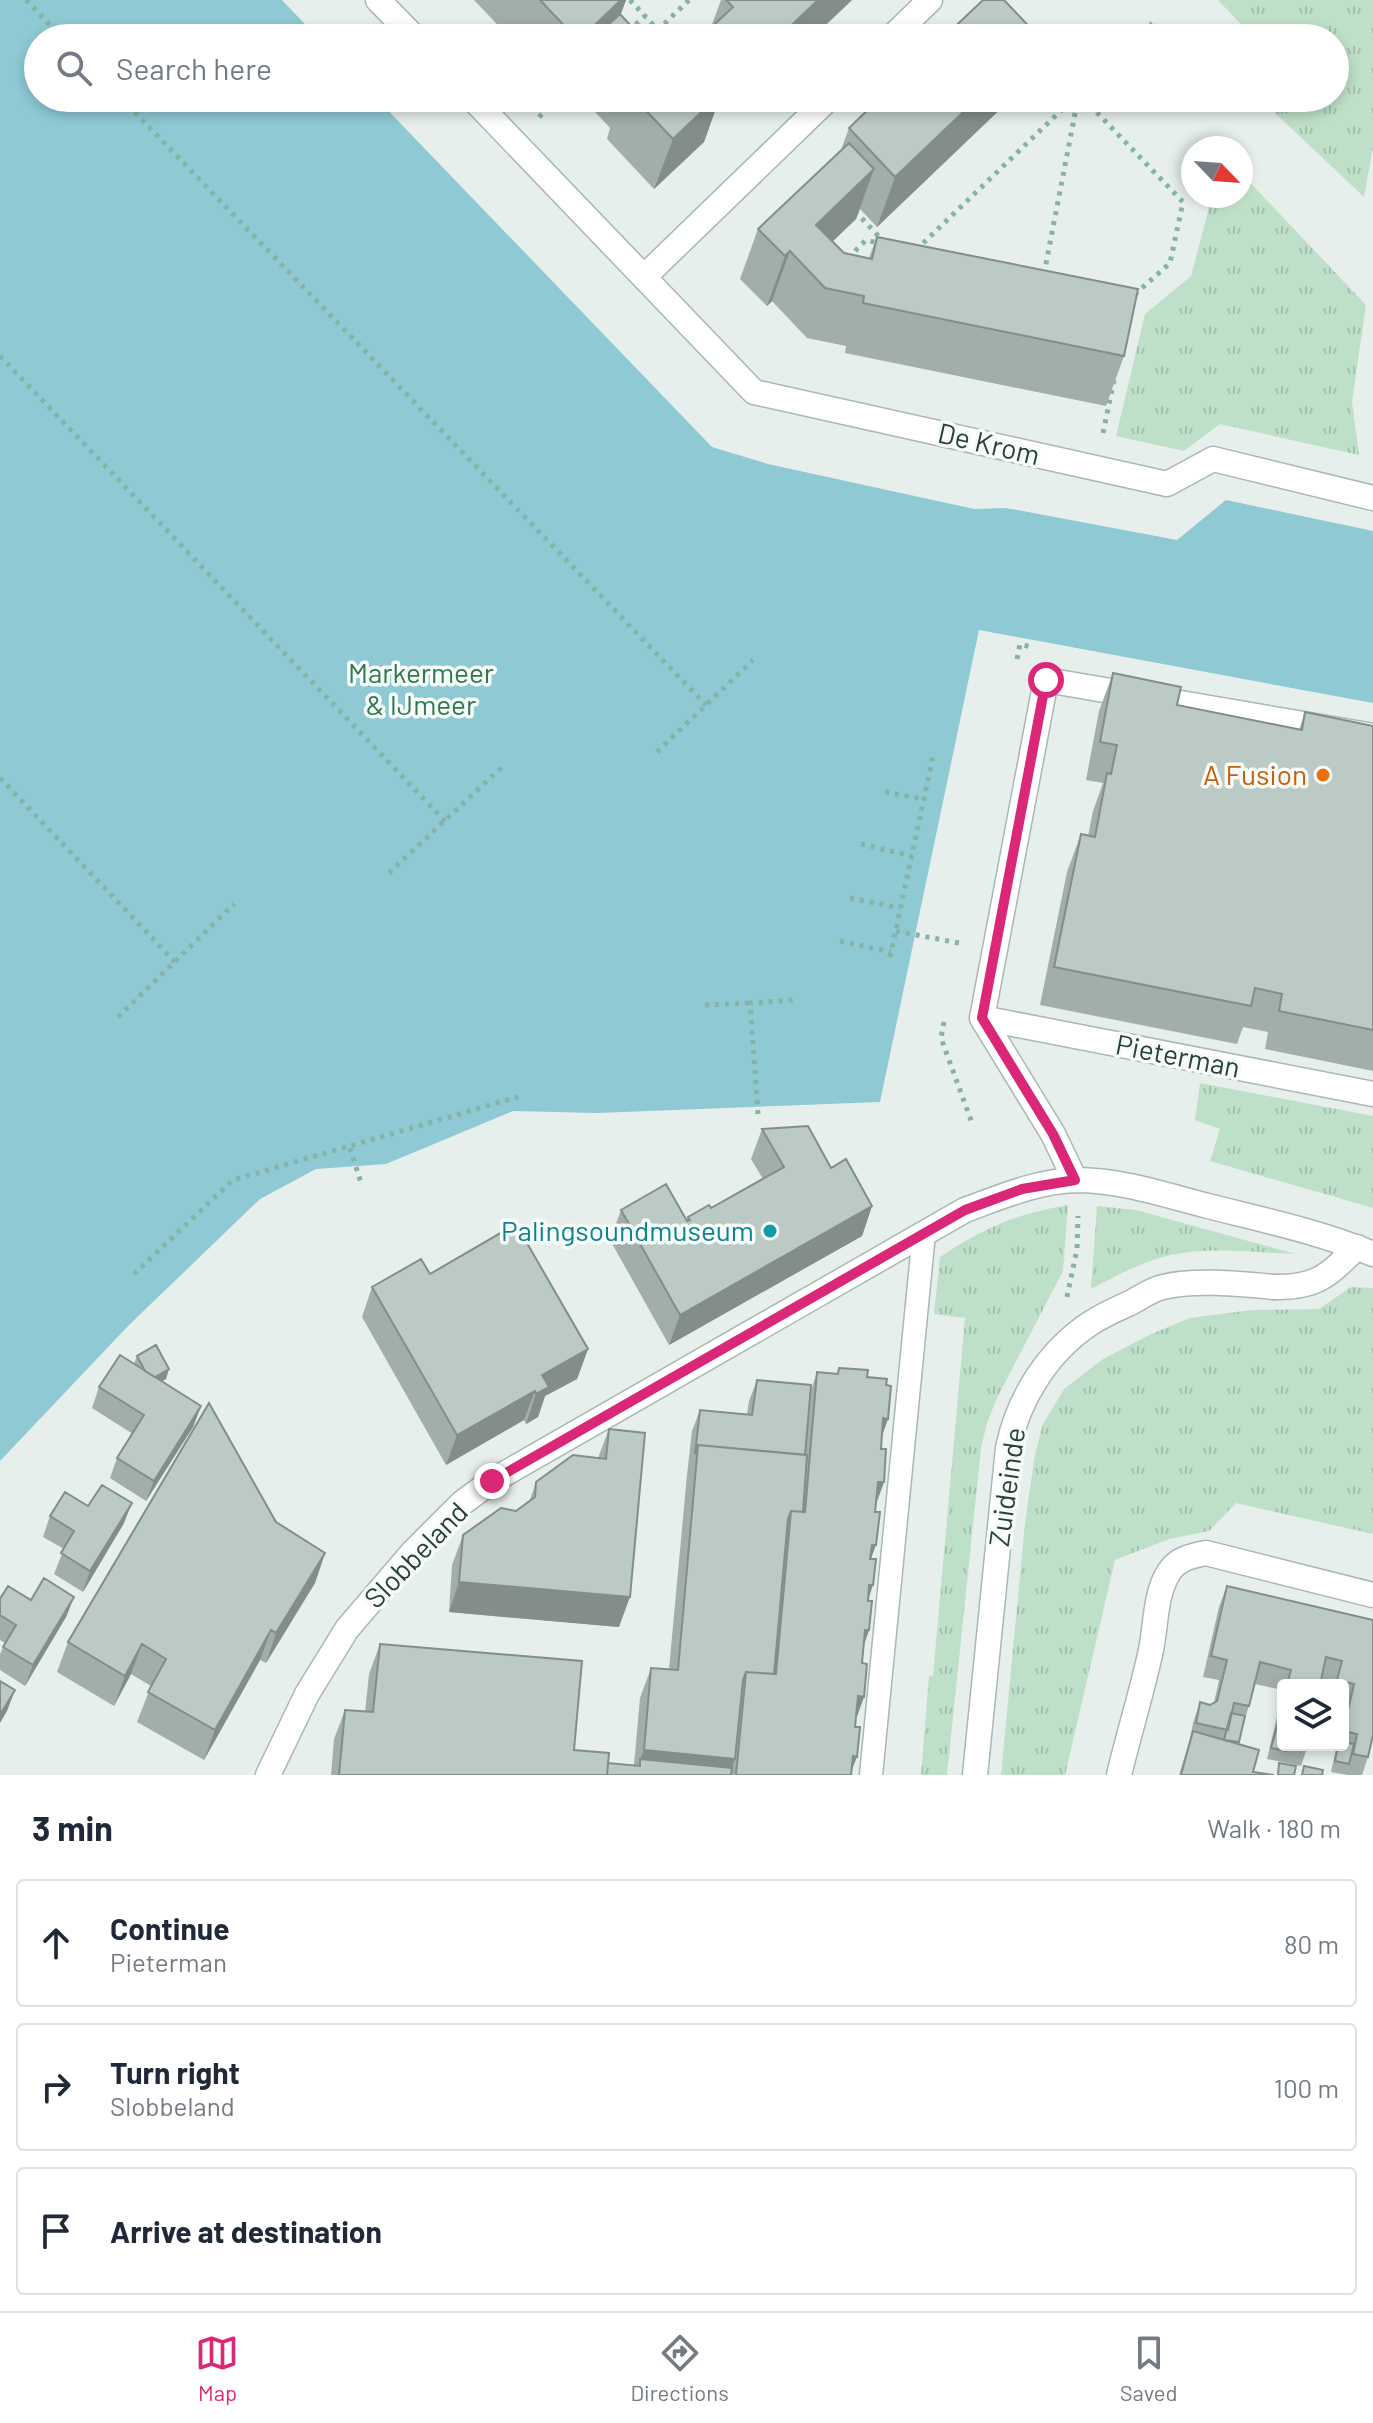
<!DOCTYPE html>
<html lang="en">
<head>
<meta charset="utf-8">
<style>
	body { margin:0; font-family:Barlow,sans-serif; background:#f2f2f3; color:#1f2937 }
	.controls { position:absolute; right:24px; bottom:24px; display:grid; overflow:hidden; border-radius:8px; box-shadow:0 4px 12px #0003 }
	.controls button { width:72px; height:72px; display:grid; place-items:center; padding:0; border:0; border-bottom:2px solid #e0e1e3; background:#fff; color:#1f2937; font:40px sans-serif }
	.compass { position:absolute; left:1181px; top:136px; width:72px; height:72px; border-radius:50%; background:#fff; box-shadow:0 4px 12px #0003; rotate:115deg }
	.stop { position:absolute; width:24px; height:24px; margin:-18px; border:6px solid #db2777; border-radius:50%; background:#fff }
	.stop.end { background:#db2777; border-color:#fff; box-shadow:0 2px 8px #0008 }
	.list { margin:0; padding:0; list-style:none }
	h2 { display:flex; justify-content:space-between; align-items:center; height:104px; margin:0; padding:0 32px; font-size:34px }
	h2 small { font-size:26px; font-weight:400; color:#747a83 }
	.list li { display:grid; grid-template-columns:52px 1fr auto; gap:24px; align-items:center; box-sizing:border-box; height:128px; margin:0 16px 16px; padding:0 16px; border:2px solid #e0e1e3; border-radius:8px }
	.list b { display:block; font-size:30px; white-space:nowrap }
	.list p { margin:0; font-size:26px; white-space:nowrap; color:#747a83 }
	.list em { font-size:26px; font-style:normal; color:#747a83 }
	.icon { flex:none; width:44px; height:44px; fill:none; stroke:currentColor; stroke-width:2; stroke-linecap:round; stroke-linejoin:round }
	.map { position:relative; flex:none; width:1373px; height:1775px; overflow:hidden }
	.search { position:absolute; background:#fff; box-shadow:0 4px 12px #0003; left:24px; right:24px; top:24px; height:88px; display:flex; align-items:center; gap:20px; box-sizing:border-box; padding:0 28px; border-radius:44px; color:#747a83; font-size:30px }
	.sheet { height:536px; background:#fff }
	nav { display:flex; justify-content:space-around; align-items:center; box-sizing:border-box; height:112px; border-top:2px solid #e0e1e3; background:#fff; font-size:22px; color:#747a83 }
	nav a { display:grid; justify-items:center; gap:4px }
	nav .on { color:#db2777 }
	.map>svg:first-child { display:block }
</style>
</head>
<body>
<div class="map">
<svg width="1373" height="1775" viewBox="0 0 1373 1775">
	<defs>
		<pattern id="grass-tufts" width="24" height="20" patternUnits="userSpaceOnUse" patternTransform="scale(2)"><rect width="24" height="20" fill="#bfe0c8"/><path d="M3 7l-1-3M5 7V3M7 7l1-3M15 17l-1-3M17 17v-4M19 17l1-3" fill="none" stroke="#a4c1ad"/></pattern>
	</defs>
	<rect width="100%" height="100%" fill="#e6efeb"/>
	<path fill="url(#grass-tufts)" d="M1218 0H1373V147L1364 197 1259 98H1335V38H1254Z
		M1241 173 1366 305 1352 402 1359 455 1220 424 1184 451 1116 436 1145 314 1191 276 1212 196H1241Z
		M1200 1083 1373 1116V1208L1210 1161 1220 1129 1195 1120Z
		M1068 1205 1063 1271 997 1398 987 1423 981 1448 947 1775H921L929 1676H933L965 1318 934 1314 940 1257C984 1228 1015 1214 1068 1205Z
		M1097 1206 1136 1210 1296 1254C1256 1253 1211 1246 1171 1255 1143 1261 1116 1276 1091 1289Z
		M1351 1287 1373 1288V1534L1236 1503 1209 1531 1169 1539 1115 1560 1065 1775H1001L1025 1523 1035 1454 1043 1424 1064 1389 1103 1359 1151 1334 1190 1318 1252 1310 1319 1309Z"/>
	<path fill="#8ec9d4" d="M0 0H282L318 38H38V98H376L712 447 768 464 974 509 1006 508 1177 540 1226 500 1373 531V703L979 630 880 1102 597 1113 513 1111 386 1164 316 1169 260 1199 129 1325 0 1461Z"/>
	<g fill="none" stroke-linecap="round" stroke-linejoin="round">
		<g stroke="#a8b8b2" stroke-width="25">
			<path id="service" d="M871 1775 924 1233"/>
		</g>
		<g stroke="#a8b8b2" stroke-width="27">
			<path id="pedestrian" d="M378 0 415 38
				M891 38 930 0
				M472 98 754 392 1167 484 1213 459 1373 498
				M644 277 829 98
				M982 1018 1373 1094
				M1075 1180 1053 1134 982 1018 1046 680 1373 736
				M975 1775 1008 1448C1018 1399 1048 1351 1091 1323 1103 1315 1117 1309 1130 1303 1140 1298 1152 1289 1163 1287 1193 1279 1242 1284 1274 1287"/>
		</g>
		<g stroke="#a8b8b2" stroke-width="27">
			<path id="minor" d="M1274 1287C1316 1288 1328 1276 1357 1247
				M268 1775 307 1694 347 1629 412 1553 462 1503 492 1481 965 1210C1001 1197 1037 1181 1076 1180 1121 1180 1165 1195 1208 1206 1263 1220 1320 1232 1373 1254
				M1119 1775C1129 1733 1142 1692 1151 1650 1156 1626 1155 1593 1169 1572 1177 1559 1191 1556 1206 1553L1373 1595"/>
		</g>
		<path stroke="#86b3a5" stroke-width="5" stroke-dasharray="4 6" stroke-linecap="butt" d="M26 0 63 38
			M630 0 658 30 689 0
			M621 38 645 16
			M1136 38 1152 23
			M121 98 706 705
			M1083 98 1183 202 1170 263 1133 296
			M539 117 558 98
			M855 211 884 242
			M916 250 1074 98
			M848 258 866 240 878 243
			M1044 274 1078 98
			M0 356 445 821
			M1103 433 1114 380
			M1017 659 1020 644 1031 647
			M657 752 753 660
			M0 778 175 962
			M885 792 923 799
			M861 844 912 856
			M389 873 502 767
			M850 898 900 908
			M896 931 959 943
			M840 941 891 952
			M890 957 933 756
			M705 1005 750 1003
			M118 1017 234 904
			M944 1022 941 1038 972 1123
			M758 1114 750 1003 795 1000
			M350 1148 362 1186
			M134 1274 233 1180 521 1096
			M1067 1297 1077 1249 1078 1216"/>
		<use href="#service" stroke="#fff" stroke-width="22"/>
		<use href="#pedestrian" stroke="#fff" stroke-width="24"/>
		<use href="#minor" stroke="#fff" stroke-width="24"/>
	</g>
	<path fill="#a1aea9" d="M474 0H626L620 15 642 38H510Z
		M721 0H852L812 38H700L711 27Z
		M582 98H729L715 111 704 142 654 189 607 139 610 128Z
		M880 98H1012L877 227 860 209 856 219 833 241 844 253 869 258 877 237 1124 356 1106 406 845 353 846 346 807 338 772 301 767 306 740 279 758 229 841 150 849 128Z
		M1113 673 1177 705 1299 730 1305 712 1373 726V1071L1265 1049 1268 1032 1243 1027 1237 1044 1040 1005 1067 872 1081 834 1088 836 1093 811 1102 786 1103 783 1086 780 1099 711Z
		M762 1129 831 1168 872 1206 862 1236 669 1345 610 1240 621 1210 686 1220 688 1217 711 1208 763 1179 751 1159Z
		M430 1274 588 1349 577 1379 545 1396 538 1417 526 1424 524 1420 446 1465 362 1317 372 1287Z
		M137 1356 166 1379 162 1381 201 1406 193 1427 146 1501 110 1478 117 1458 133 1434 92 1408 99 1387 134 1364Z
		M839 1368 867 1377 886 1385 888 1419 882 1436 881 1449 884 1482 876 1504 871 1559 873 1585 868 1601 869 1630 864 1645 862 1663 864 1697 856 1719 851 1775H331L334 1739 345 1710 365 1712 369 1674 380 1644 574 1750 608 1763 634 1765 640 1698 651 1668 669 1669 687 1475 692 1431 700 1410 747 1414 749 1401 757 1380 811 1390 817 1372 836 1374Z
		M609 1429 619 1627 449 1612 452 1565 463 1535 516 1511 530 1500 536 1482 598 1458Z
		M88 1506 124 1523 83 1592 54 1574 64 1549 43 1537 50 1516Z
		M276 1522 325 1553 315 1583 266 1663 260 1660 204 1760 137 1722 151 1686 131 1674 114 1706 57 1672 68 1642Z
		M1227 1586 1373 1620 1368 1757 1362 1775H1348L1331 1772 1337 1745H1343V1719L1346 1704H1343V1685H1334V1682L1322 1679 1320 1685H1283V1690L1255 1684 1238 1744 1253 1772 1274 1775H1179L1190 1739 1193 1723 1200 1702 1210 1705 1214 1703 1219 1680 1203 1677 1219 1607Z
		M74 1597 66 1617 25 1686 0 1670V1654L5 1643 0 1640V1599L31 1600Z
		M1283 1692V1745H1308L1301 1766 1267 1759Z"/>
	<path fill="#838d89" d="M621 0H626L612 38H581Z
		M818 0H852L812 38H778Z
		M711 98H729L715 111 704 142 654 189 673 139Z
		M978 98H1012L877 227 895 177Z
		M874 169 856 219 806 267 816 225Z
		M790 251 772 301 767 306 785 256Z
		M872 1206 862 1236 669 1345 680 1315Z
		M588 1349 577 1379 545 1396 538 1417 526 1424 542 1375Z
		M169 1369 166 1379 146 1390 150 1380Z
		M535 1391 524 1420 446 1465 457 1435Z
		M201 1406 193 1427 146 1501 154 1481Z
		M883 1418 888 1419 874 1457Z
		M878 1482H884L870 1520Z
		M132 1503 124 1523 83 1592 90 1571Z
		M872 1545H876L862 1583Z
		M325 1553 315 1583 266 1663 276 1633Z
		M459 1582 630 1597 619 1627 449 1612Z
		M869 1585H873L859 1623Z
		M74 1597 66 1617 25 1686 33 1665Z
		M271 1630 260 1660 204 1760 215 1730Z
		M865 1630H869L856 1667Z
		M142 1644 131 1674 114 1706 125 1676Z
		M15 1690 7 1711 0 1723V1715Z
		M858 1696 864 1697 850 1735Z
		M644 1750 735 1759 729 1775 640 1766V1759Z
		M853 1756 857 1757 850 1775Z"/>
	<path fill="#bbcac4" stroke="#838d89" stroke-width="2" d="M540 0H621L581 38H576Z
		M726 0H818L778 38H763L760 36 758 38H700L733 7Z
		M983 0H1004L1040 38H943Z
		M620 14 642 38H594Z
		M634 98H716L673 139Z
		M880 98H978L895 177 849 128Z
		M849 143 874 169 816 225 844 253 872 259 877 237 1138 289 1124 356 863 303 864 296 825 288 790 251 785 256 758 229Z
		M1113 673 1181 687 1177 705 1302 730 1305 712 1373 726V1030L1279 1011 1282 994 1255 988 1251 1006 1054 967 1081 834 1095 837 1107 773 1111 774 1117 745 1100 742Z
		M808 1126 831 1168 846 1159 872 1206 680 1315 621 1210 666 1184 687 1221 690 1220 688 1217 709 1205 711 1208 784 1167 762 1129Z
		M516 1224 588 1349 542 1375 549 1387 536 1394 535 1391 457 1435 372 1287 421 1259 430 1274Z
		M156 1345 169 1369 155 1377 145 1371 137 1356Z
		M120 1355 201 1406 154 1481 117 1458 144 1415 99 1387Z
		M839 1368 868 1370 867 1377 887 1379 886 1385 891 1386 888 1419 883 1418 881 1449H886L884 1482H878L875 1512H880L876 1545H872L870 1559H876L873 1585H869L868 1601H872L869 1630H865L862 1663 867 1664 864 1697 858 1696 855 1727H860L857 1757 853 1756 851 1775H736L746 1672 776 1674 791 1511 805 1512 817 1372 838 1374Z
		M757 1380 811 1385 805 1455 698 1445 695 1454 700 1410 752 1415Z
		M209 1403 276 1522 325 1553 276 1633 271 1630 215 1730 148 1692 166 1659 142 1644 125 1676 68 1642Z
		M609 1429 645 1433 630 1597 459 1582 463 1535 501 1508 516 1511 535 1497 536 1482 573 1455 606 1459Z
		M698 1445 807 1455 803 1512 791 1511 788 1519 774 1674 746 1672 743 1680 735 1759 644 1750 651 1668 678 1670Z
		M102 1485 132 1503 90 1571 61 1553 74 1531 50 1516 65 1492 88 1506Z
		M44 1578 74 1597 33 1665 3 1647 16 1625 0 1615V1599L8 1586 31 1600Z
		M1227 1586 1373 1620V1735L1368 1757 1353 1754 1357 1734 1343 1731 1354 1684 1337 1680 1342 1661 1326 1657 1320 1685H1287L1291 1670 1260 1662 1249 1706 1234 1703 1228 1730 1196 1723 1200 1702 1210 1705 1217 1701 1227 1660 1211 1656Z
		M380 1644 582 1661 574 1750 609 1753 607 1775H339L345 1710 373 1712Z
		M0 1681 15 1690 0 1715Z
		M1231 1713 1245 1716 1239 1742 1224 1740Z
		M1278 1722 1283 1723V1745H1288L1286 1751 1271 1748Z
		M1193 1731 1259 1750 1253 1772 1274 1775H1181Z
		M1343 1742 1354 1744 1349 1764 1335 1761 1338 1745H1343Z
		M640 1759 732 1768 731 1775H607L608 1763 640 1766Z
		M1279 1763 1296 1766 1294 1775H1278Z
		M1304 1766 1323 1770 1322 1775H1302Z"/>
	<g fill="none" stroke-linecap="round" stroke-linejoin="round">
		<path stroke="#db2777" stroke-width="10" d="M492 1481 965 1210 1022 1189 1075 1180 1053 1134 982 1018 1046 680"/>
	</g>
	<circle fill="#e8710a" stroke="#f7fbf9" stroke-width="3" cx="1323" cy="775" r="8"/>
	<circle fill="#0f9aa8" stroke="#f7fbf9" stroke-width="3" cx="770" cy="1231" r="8"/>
	<g text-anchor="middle" stroke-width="7" stroke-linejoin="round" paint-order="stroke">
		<g font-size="28" fill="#24423a" stroke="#f7fbf9">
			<text transform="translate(989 444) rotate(13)" y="10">De Krom</text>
			<text transform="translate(1178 1056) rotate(11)" y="10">Pieterman</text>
			<text transform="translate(1007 1487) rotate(-82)" y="10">Zuideinde</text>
			<text transform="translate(416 1555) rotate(-46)" y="10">Slobbeland</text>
		</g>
		<g font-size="28" fill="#2d7a4b" stroke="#f7fbf9">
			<text x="421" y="683">Markermeer<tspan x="421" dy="32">&amp; IJmeer</tspan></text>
		</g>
		<g font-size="28" fill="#c56008" stroke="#f7fbf9" text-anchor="end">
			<text x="1307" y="785">A Fusion</text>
		</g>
		<g font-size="28" fill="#0d838f" stroke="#f7fbf9" text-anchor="end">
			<text x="754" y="1241">Palingsoundmuseum</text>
		</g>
	</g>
</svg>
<div class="controls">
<button><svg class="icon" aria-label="layers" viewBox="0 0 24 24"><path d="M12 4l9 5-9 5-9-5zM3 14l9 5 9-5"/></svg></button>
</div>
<svg class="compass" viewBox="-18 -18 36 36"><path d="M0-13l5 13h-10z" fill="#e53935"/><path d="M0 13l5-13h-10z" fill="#747a83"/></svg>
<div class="stop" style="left:1046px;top:680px"></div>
<div class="stop end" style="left:492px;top:1481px"></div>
<div class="search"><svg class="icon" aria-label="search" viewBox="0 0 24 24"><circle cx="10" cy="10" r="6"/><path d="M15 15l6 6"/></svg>Search here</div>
</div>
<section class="sheet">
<h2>3 min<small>Walk · 180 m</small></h2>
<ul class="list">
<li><svg class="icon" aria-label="ahead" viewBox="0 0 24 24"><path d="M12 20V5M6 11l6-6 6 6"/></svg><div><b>Continue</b><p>Pieterman</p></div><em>80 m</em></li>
<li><svg class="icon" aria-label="right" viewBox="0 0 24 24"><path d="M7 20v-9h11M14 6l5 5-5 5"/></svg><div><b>Turn right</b><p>Slobbeland</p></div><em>100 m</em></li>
<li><svg class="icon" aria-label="arrive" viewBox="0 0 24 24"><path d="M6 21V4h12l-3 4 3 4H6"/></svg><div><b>Arrive at destination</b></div></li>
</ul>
</section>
<nav>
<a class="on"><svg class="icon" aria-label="map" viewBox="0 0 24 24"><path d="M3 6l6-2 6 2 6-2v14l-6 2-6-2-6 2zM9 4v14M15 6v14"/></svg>Map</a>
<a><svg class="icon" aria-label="directions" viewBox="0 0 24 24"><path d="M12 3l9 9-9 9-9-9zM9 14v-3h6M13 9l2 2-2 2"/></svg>Directions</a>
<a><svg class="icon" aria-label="saved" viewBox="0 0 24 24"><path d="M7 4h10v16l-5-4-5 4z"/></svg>Saved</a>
</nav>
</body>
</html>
